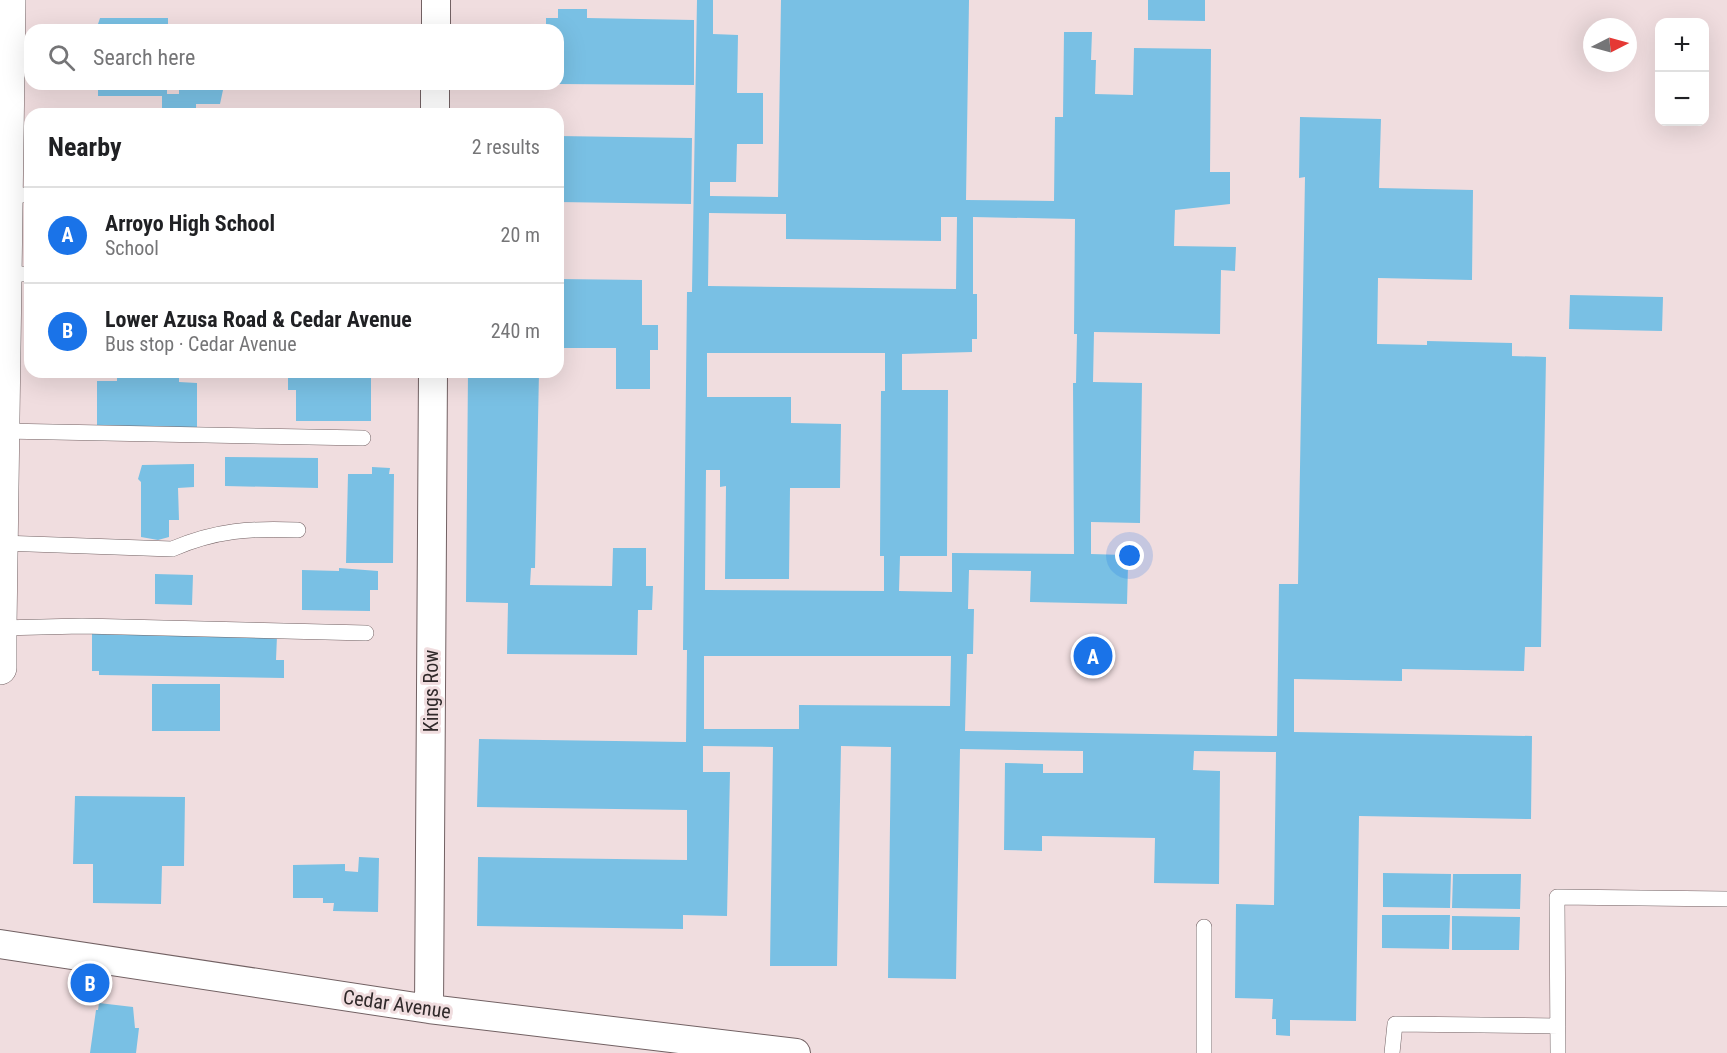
<!DOCTYPE html>
<html lang="en">
<head>
<meta charset="utf-8">
<style>
	body { margin:0; font-family:"Roboto Condensed",sans-serif; background:#f6f6f6; color:#202124 }
	.controls { position:absolute; right:18px; top:18px; display:grid; overflow:hidden; border-radius:12px; box-shadow:0 6px 24px #0002 }
	.controls button { width:54px; height:54px; display:grid; place-items:center; padding:0; border:0; border-bottom:2px solid #e0e0e0; background:#fff; color:#202124; font:30px sans-serif }
	.compass { position:absolute; left:1583px; top:18px; width:54px; height:54px; border-radius:50%; background:#fff; box-shadow:0 6px 24px #0002; rotate:84deg }
	.you { position:absolute; left:1130px; top:556px; width:21px; height:21px; margin:-15px; border:4px solid #fff; border-radius:50%; background:#1a73e8; box-shadow:0 0 0 9px #1a73e833 }
	.badge { display:grid; place-items:center; width:39px; height:39px; border-radius:50%; background:#1a73e8; color:#fff; font-size:20px; font-weight:700 }
	.pin { position:absolute; translate:-50% -50%; border:3px solid #fff; box-shadow:0 2px 6px #0006 }
	.list { margin:0; padding:0; list-style:none }
	h2 { display:flex; justify-content:space-between; align-items:center; height:78px; margin:0; padding:0 24px; font-size:26px }
	h2 small { font-size:20px; font-weight:400; color:#757577 }
	.list li { display:grid; grid-template-columns:39px 1fr auto; gap:18px; align-items:center; box-sizing:border-box; height:96px; padding:0 24px; border-top:2px solid #e0e0e0 }
	.list b { display:block; font-size:22px; white-space:nowrap }
	.list p { margin:0; font-size:20px; white-space:nowrap; color:#757577 }
	.list em { font-size:20px; font-style:normal; color:#757577 }
	.icon { flex:none; width:33px; height:33px; fill:none; stroke:currentColor; stroke-width:2; stroke-linecap:round; stroke-linejoin:round }
	.map { position:relative; flex:none; width:1727px; height:1053px; overflow:hidden }
	.search { position:absolute; background:#fff; box-shadow:0 6px 24px #0002; left:24px; top:24px; width:540px; height:66px; display:flex; align-items:center; gap:15px; box-sizing:border-box; padding:0 21px; border-radius:18px; color:#757577; font-size:22px }
	.panel { position:absolute; background:#fff; box-shadow:0 6px 24px #0002; left:24px; top:108px; width:540px; height:270px; border-radius:18px }
	.map>svg:first-child { display:block }
</style>
</head>
<body>
<div class="map">
<svg width="1727" height="1053" viewBox="0 0 1727 1053">
	<rect width="100%" height="100%" fill="#f0dddf"/>
	<path fill="#79c0e4" fill-rule="evenodd" d="M697 0H713V34L738 35 737 93H763V144H737L736 182H710V196L778 197 781 0H969L966 200 1054 201 1055 117H1063L1064 32H1092L1091 60H1096L1095 94 1133 95 1134 48 1211 49 1210 172H1230V204L1175 210 1174 246 1236 247 1235 271 1221 270 1220 334 1094 332 1093 382 1142 383 1140 523 1091 522V554L1124 555V566H1128L1127 604 1030 602 1031 571 969 570 968 609H974L973 654H967L965 731 1277 736 1279 584H1298L1305 177 1299 178 1300 117 1381 119 1379 188 1473 190 1472 280 1378 278 1377 344 1427 345V341L1512 343V356L1546 357 1541 647H1525L1524 671 1402 669V681L1294 679V732L1532 736 1531 819 1359 816 1356 1021 1290 1020V1036L1276 1035V1019H1272L1273 999 1235 998 1236 904 1274 905 1276 752 1194 751 1193 770 1220 771 1219 884 1154 883 1155 838 1042 836V851L1004 850 1005 763 1043 764V773H1083V751L960 749 956 979 888 978 891 747 841 746 837 966H770L773 747 703 746V772H730L727 916 683 915V929L477 926 478 857 687 860V810L477 807 479 739 686 742 687 650H683L687 292H692ZM709 213 786 214V239L941 241V217H957L956 289 708 286ZM973 217 1075 219 1074 334H1077L1076 383H1073L1074 554 952 553V592L899 591 900 556H947L948 390H902V354L972 352V339H977V294H973ZM707 353H885V391H881L880 556H884V591L705 590 706 470H720V487L726 486 725 579H789L790 488H840L841 424 791 423V397H707ZM704 656H951L950 706 799 705V729H704Z
		M1148 0H1205V21L1148 20Z
		M558 9H587V18L694 20V85L558 84V30H546V18H558Z
		M100 18H168V30H96Z
		M98 84H167V94H179V84H282V89L223 90 220 104H196V108H162V96H98Z
		M558 136 692 138 691 204 558 202Z
		M558 279 642 280V325H658V350H650V389H616V348H558Z
		M1570 295 1663 297 1662 331 1569 329Z
		M117 372H179V382L197 383V428L97 426V381H117Z
		M288 372H371V421H296V390H288Z
		M468 372H539L535 568H531L530 585 612 586 613 548H646V586H653L652 610H638L637 655 507 654 508 603 466 602Z
		M225 457 318 458V488L225 486Z
		M194 464V487L178 488 179 520H169V537L158 540 141 537V482L138 479 142 465Z
		M372 467 390 468 389 474H394L393 563H346L348 474H372Z
		M339 568 378 571V590H370V611L302 610V570L339 571Z
		M155 574 193 575 192 605 155 604Z
		M92 634 277 636 276 660H284V678L99 675V671H92Z
		M152 684H220V731H152Z
		M75 796 185 797 184 866H162L161 904 93 903V864H73Z
		M359 857 379 858 378 912 333 911 334 903H323V898H293V865L345 864V871L358 872Z
		M1383 873 1451 874 1450 908 1383 907Z
		M1453 874H1521L1520 909 1452 908Z
		M1382 915H1450L1449 949 1382 948Z
		M1452 916 1520 917 1519 950H1452Z
		M99 1003 133 1007 135 1028H139L136 1053H90L96 1010H98Z"/>
	<g fill="none" stroke-linecap="round" stroke-linejoin="round">
		<g stroke="#726163" stroke-width="16">
			<path id="lane" d="M6 195H30
				M5 274H30
				M3 431 363 438
				M1 543 172 549C216 530 251 528 298 530
				M0 628 82 626 366 633
				M1204 927V1053
				M1392 1053 1395 1024 1558 1026
				M1558 1053 1557 897 1727 899"/>
		</g>
		<g stroke="#726163" stroke-width="30">
			<path id="street" d="M436 30V0
				M435 114V84
				M0 944 429 1009 796 1053
				M429 1009 433 372"/>
		</g>
		<g stroke="#726163" stroke-width="34">
			<path id="secondary" d="M0 627 9 0
				M0 628V668"/>
		</g>
		<use href="#lane" stroke="#fff" stroke-width="15"/>
		<use href="#street" stroke="#fff" stroke-width="28"/>
		<use href="#secondary" stroke="#fff" stroke-width="33"/>
	</g>
	<g text-anchor="middle" stroke-width="6" stroke-linejoin="round" paint-order="stroke">
		<g font-size="20" fill="#30292a" stroke="#f0dddf">
			<text transform="translate(431 691) rotate(-90)" y="7">Kings Row</text>
			<text transform="translate(397 1004) rotate(8)" y="7">Cedar Avenue</text>
		</g>
	</g>
</svg>
<div class="controls">
<button>+</button>
<button>−</button>
</div>
<svg class="compass" viewBox="-18 -18 36 36"><path d="M0-13l5 13h-10z" fill="#e53935"/><path d="M0 13l5-13h-10z" fill="#757577"/></svg>
<div class="you"></div>
<div class="pin badge" style="left:1093px;top:656px">A</div>
<div class="pin badge" style="left:90px;top:983px">B</div>
<div class="search"><svg class="icon" aria-label="search" viewBox="0 0 24 24"><circle cx="10" cy="10" r="6"/><path d="M15 15l6 6"/></svg>Search here</div>
<section class="panel">
<h2>Nearby<small>2 results</small></h2>
<ul class="list">
<li><span class="badge">A</span><div><b>Arroyo High School</b><p>School</p></div><em>20 m</em></li>
<li><span class="badge">B</span><div><b>Lower Azusa Road &amp; Cedar Avenue</b><p>Bus stop · Cedar Avenue</p></div><em>240 m</em></li>
</ul>
</section>
</div>
</body>
</html>
